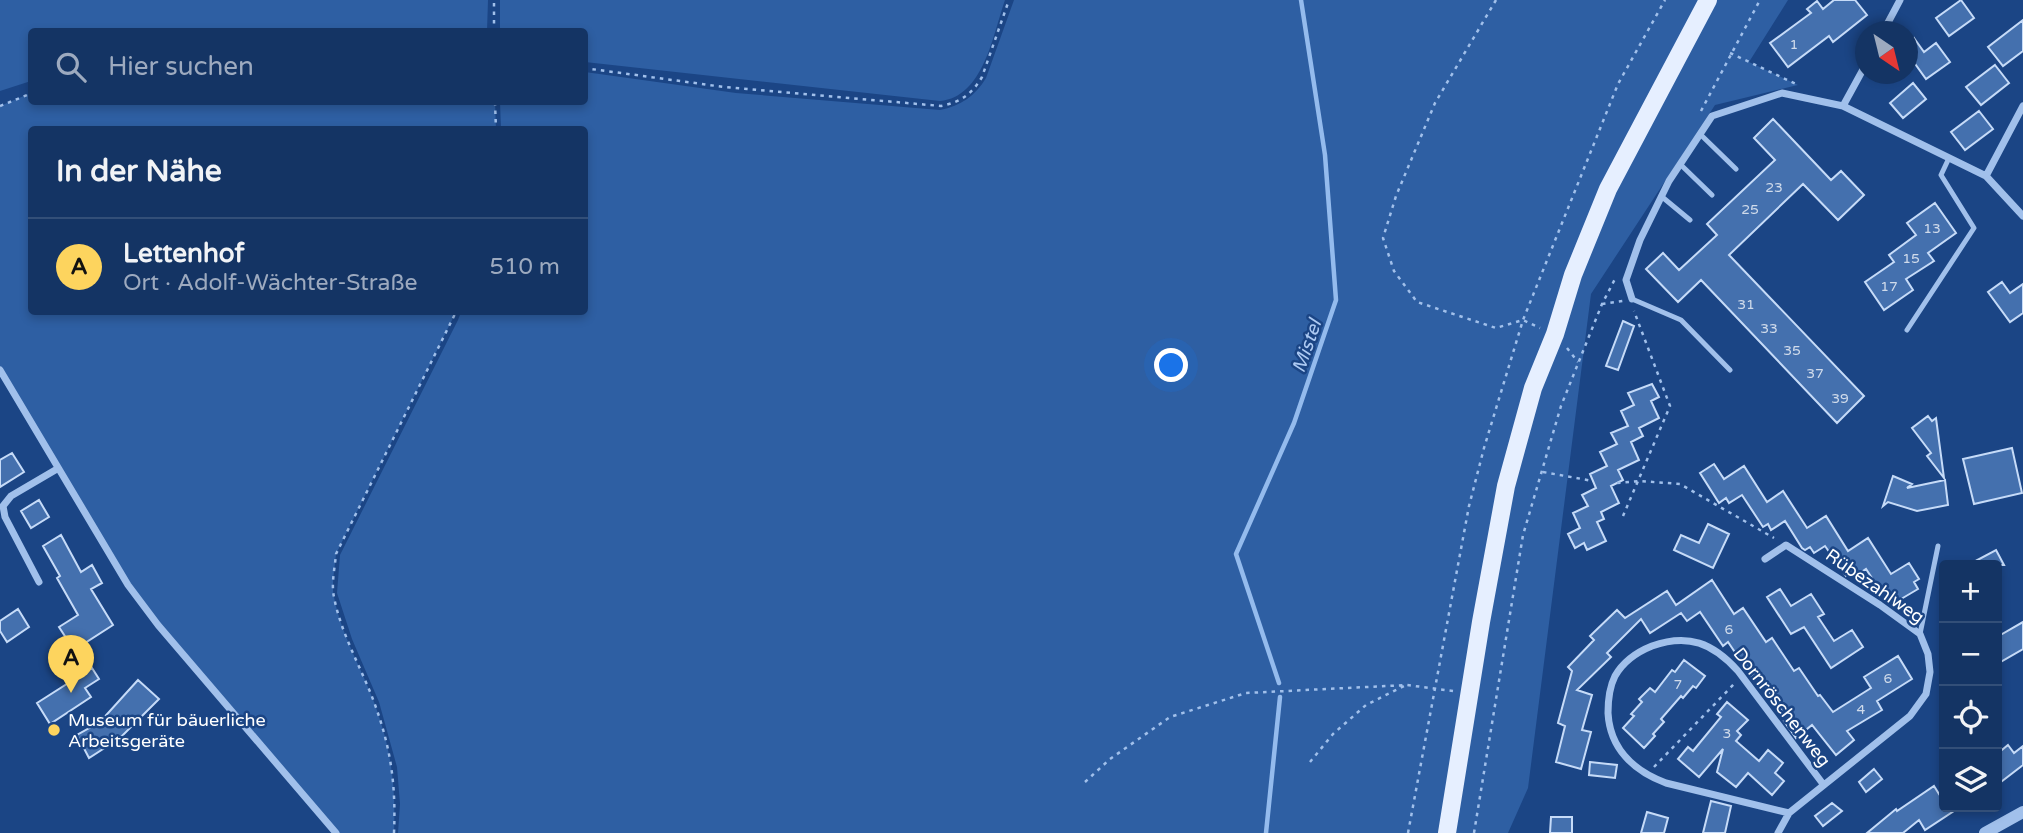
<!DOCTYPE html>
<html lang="de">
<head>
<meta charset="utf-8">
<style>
	body { margin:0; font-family:"Varela Round",sans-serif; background:#1d3c6a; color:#f1f3f6 }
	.controls { position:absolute; right:21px; bottom:21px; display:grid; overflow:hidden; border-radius:7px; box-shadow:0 4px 10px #0003 }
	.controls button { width:63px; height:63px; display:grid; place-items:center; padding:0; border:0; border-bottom:2px solid #334f78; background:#143464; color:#f1f3f6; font:35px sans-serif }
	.compass { position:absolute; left:1855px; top:21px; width:63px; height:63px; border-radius:50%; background:#143464; box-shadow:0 4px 10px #0003; rotate:145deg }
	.you { position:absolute; left:1172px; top:366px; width:24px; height:24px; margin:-18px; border:5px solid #fff; border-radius:50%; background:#1a73e8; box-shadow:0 0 0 10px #1a73e833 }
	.badge { display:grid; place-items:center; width:46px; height:46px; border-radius:50%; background:#fdd45e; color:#111; font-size:23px; font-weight:700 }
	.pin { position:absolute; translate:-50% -58px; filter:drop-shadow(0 2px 4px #0008) }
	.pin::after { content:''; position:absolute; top:37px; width:24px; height:21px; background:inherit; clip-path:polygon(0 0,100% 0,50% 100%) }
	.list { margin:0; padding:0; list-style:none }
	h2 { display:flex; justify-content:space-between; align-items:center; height:91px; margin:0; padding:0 28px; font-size:30px }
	h2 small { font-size:23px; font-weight:400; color:#9daabf }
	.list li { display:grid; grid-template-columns:46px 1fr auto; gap:21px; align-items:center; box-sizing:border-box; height:98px; padding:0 28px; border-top:2px solid #334f78 }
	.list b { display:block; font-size:26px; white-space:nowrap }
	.list p { margin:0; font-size:23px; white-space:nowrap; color:#9daabf }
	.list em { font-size:23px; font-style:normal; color:#9daabf }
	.icon { flex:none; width:38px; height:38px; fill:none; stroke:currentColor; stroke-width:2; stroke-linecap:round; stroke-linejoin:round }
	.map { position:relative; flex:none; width:2023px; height:833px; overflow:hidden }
	.search { position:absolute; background:#143464; box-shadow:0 4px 10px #0003; left:28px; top:28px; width:560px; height:77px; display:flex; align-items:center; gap:18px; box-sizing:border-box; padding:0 24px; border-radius:7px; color:#9daabf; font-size:26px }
	.panel { position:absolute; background:#143464; box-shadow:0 4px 10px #0003; left:28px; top:126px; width:560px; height:189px; border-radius:7px }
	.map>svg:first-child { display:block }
</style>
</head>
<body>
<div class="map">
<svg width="2023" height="833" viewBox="0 0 2023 833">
	<rect width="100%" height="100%" fill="#1b4585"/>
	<path fill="#2e5fa3" d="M0 0H488L487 31 32 32 31 81 0 91Z
		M500 0H1005C993 34 984 97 940 101L585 62 584 32 500 31Z
		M1014 0H1788L1749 62 1798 85 1715 105 1591 294 1528 788 1508 833H398L400 804 397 767 379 702 352 639 337 593 340 555 458 320 461 312H584V130L501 129 500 102H584L585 72 736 93 940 110C961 106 975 96 986 78Z
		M31 93 32 102H495L496 129 32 130V312H456L336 554C335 568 331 584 334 597 341 634 361 667 374 702 391 748 396 785 394 833H336L128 585 0 370V106Z"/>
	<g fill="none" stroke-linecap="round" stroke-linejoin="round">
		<path stroke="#94bbed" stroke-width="4.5" d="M1279 683 1236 554 1294 423 1336 300 1325 155 1301 0
			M1266 833 1280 697"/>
	</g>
	<path fill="#4470ae" stroke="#c6dbf8" stroke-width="2" d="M1834 0H1855L1867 15 1833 42 1829 36 1788 67 1770 43 1811 13 1807 9 1817 1 1823 9Z
		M1961 0 1974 18 1949 36 1936 18Z
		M2023 20V51L2003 66 1988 47Z
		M1914 38 1924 52 1936 43 1950 62 1926 79 1908 54V43Z
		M1995 65 2009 83 1981 105 1966 87Z
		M1913 83 1926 99 1903 118 1890 103Z
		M1979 111 1993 129 1965 150 1951 132Z
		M1773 119 1831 180 1841 171 1864 195 1838 220 1803 184 1729 255 1864 396 1837 423 1701 280 1678 302 1646 269 1663 253 1679 270 1717 235 1707 224 1775 160 1754 138Z
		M1935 203 1956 233 1928 253 1934 261 1906 279 1913 290 1884 310 1865 282 1894 262 1889 255 1916 235 1907 223Z
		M2002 282 2010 293 2023 284V313L2010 322 1988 292Z
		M1623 321 1634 326 1618 370 1606 366Z
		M1652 384 1659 397 1651 401 1659 418 1639 428 1643 436 1631 442 1639 460 1618 470 1623 480 1611 486 1619 503 1601 512 1604 519 1597 522 1606 541 1587 550 1584 543 1575 548 1568 534 1580 528 1573 513 1588 506 1582 495 1596 488 1590 474 1607 466 1600 452 1617 444 1611 433 1628 426 1621 411 1634 405 1628 393Z
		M1928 416 1932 421 1936 418 1944 478 1927 456 1931 453 1912 428Z
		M2012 448 2022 493 1974 504 1963 459Z
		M12 453 24 472 0 487V460Z
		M1714 464 1724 479 1744 466 1767 502 1783 491 1807 528 1826 516 1848 551 1868 538 1891 574 1909 563 1919 579 1914 582 1918 589 1896 602 1891 594 1885 598 1866 569 1854 577 1851 573 1846 576 1825 546 1814 553 1810 547 1805 550 1802 548 1785 521 1771 530 1768 524 1763 527 1742 495 1729 503 1726 498 1719 503 1700 473Z
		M1893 476 1912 484 1907 488 1945 480 1948 505 1917 511 1888 502 1883 506Z
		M39 500 49 517 31 528 21 511Z
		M1708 524 1729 534 1713 568 1674 550 1681 535 1699 543Z
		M61 535 81 572 92 565 102 583 91 589 113 625 74 650 59 627 78 615 57 578 60 576 43 546Z
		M1996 550 2004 565H1968Z
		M1712 580 1734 614 1743 608 1766 642 1772 638 1794 671 1799 668 1818 696 1820 695 1833 712 1871 688 1864 677 1898 656 1912 679 1877 701 1882 710 1847 731 1854 740 1836 755 1812 725 1796 738 1784 721 1787 719 1756 673 1751 676 1728 642 1723 646 1700 612 1687 621 1681 613 1650 633 1641 619 1607 653 1611 657 1577 690 1592 695 1582 730 1591 732 1581 769 1556 762 1565 726 1558 723 1572 671 1568 667 1594 640 1590 636 1617 610 1625 618 1667 591 1676 605Z
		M1780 589 1791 606 1811 594 1824 614 1818 617 1834 641 1852 630 1863 647 1831 668 1804 627 1791 634 1767 597Z
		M18 609 29 627 7 642 0 631V621Z
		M2023 622V649L1997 664V637Z
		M1684 660 1705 676 1696 688 1693 686 1683 698 1681 696 1661 719 1664 722 1653 734 1655 736 1644 748 1623 728 1634 716 1631 714 1642 702 1639 699 1650 688 1655 692 1672 670 1675 672Z
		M92 668 99 679 85 688 91 697 50 724 37 703Z
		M138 680 159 699 120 738 89 758 77 735 100 722Z
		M1727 702 1748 720 1737 731 1741 735 1736 741 1759 761 1768 750 1783 763 1775 773 1784 781 1772 795 1748 773 1736 787 1717 772 1723 749 1699 777 1678 759 1688 747 1693 751 1721 717 1717 714Z
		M2008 745 2014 753 2023 746V765L1997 785V754Z
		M1590 762 1617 765 1615 778 1589 775Z
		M1874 769 1882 779 1866 792 1859 782Z
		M1934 786 1939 794 1944 790V807H1960L1925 830 1919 820 1903 833H1867L1896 809 1897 811Z
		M1711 801 1731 806 1725 833H1703Z
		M1832 803 1842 811 1823 826 1815 816Z
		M1647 812 1668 818 1664 833H1641Z
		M1551 817H1572V833H1550Z"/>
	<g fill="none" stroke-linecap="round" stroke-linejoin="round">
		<path stroke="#a1c0eb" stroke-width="2.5" stroke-dasharray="3.5 5" stroke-linecap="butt" d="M1496 0 1435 103 1396 196 1383 238 1394 271 1417 302 1496 328 1523 320 1540 328
			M494 32V0
			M1730 53 1796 84
			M584 68 724 87 941 106C961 102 972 94 982 77L1009 0
			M495 102 496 130
			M0 106 32 93
			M1701 111 1760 0
			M1602 304 1623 301
			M1567 348 1578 362
			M1543 472 1593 481
			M1617 483 1639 481 1680 484 1774 538
			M1623 516 1670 406 1634 311
			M1310 762 1333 734 1366 705 1404 686
			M1654 767 1734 684
			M1085 782 1110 759 1170 717 1246 693 1407 685 1453 691
			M394 833C396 785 391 748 374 702 361 667 341 634 334 597 331 584 335 567 336 554L456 312
			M1408 833 1469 506 1484 448 1523 320 1618 84 1665 0
			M1474 833 1523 535 1561 406 1602 304 1615 279"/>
		<path stroke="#a1c0eb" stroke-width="5" d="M1700 134 1736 169
			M1680 164 1712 195
			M1661 196 1690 220
			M1632 299 1681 320 1730 370
			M1907 330 1974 228 1941 175 1949 158
			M1920 634 1938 546"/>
		<path stroke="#a1c0eb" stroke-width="7" d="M1883 32 1900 0
			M1843 106 1866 64
			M1986 176 2023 106
			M1632 299 1626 280 1640 240 1669 181 1712 116 1782 93 1843 106 1986 176 2023 216
			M0 370 128 585 158 625 336 833
			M1765 559 1786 545 1880 605 1920 634 1928 654 1930 672 1926 694 1910 716 1789 813 1778 833
			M39 582 5 517 3 506 11 496 57 469
			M1789 813 1666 783C1634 771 1610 749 1608 713 1608 701 1609 688 1615 676 1623 662 1637 652 1652 646 1688 633 1713 643 1738 671L1823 784"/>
		<path stroke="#a1c0eb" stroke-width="12" d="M1985 833 2023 812"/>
		<path stroke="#e6efff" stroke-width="18" d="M1447 833 1481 622 1506 486 1533 388 1555 334 1573 275 1608 189 1708 0"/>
	</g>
	<circle fill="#fdd45e" stroke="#1b4585" stroke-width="2.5" cx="54" cy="730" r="7"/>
	<g text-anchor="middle" stroke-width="5" stroke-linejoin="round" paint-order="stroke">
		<g font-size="14" fill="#d0dbeb">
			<text x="1794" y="49">1</text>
			<text x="1774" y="192">23</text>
			<text x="1750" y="214">25</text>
			<text x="1932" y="233">13</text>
			<text x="1911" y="263">15</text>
			<text x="1889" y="291">17</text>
			<text x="1746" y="309">31</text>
			<text x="1769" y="333">33</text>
			<text x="1792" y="355">35</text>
			<text x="1815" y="378">37</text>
			<text x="1840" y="403">39</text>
			<text x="1729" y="634">6</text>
			<text x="1888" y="683">6</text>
			<text x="1678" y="689">7</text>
			<text x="1861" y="714">4</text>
			<text x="1727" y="738">3</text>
		</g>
		<g font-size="18" fill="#fff" stroke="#1b4585">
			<text transform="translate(1875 586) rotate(35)" y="6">Rübezahlweg</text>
			<text transform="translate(1782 707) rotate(52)" y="6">Dornröschenweg</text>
		</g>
		<g font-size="18" fill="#fff" stroke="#1b4585" text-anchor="start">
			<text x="68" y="726">Museum für bäuerliche<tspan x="68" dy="21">Arbeitsgeräte</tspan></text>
		</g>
		<g font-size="19" font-style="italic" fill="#adcaf3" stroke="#1b4585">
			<text transform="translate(1306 346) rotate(-71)" y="7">Mistel</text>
		</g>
	</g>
</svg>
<div class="controls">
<button>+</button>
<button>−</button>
<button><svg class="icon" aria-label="locate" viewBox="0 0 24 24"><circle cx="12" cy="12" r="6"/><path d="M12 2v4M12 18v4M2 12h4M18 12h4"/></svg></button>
<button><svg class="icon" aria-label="layers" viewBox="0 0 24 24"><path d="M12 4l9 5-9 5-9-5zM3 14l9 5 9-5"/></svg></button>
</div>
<svg class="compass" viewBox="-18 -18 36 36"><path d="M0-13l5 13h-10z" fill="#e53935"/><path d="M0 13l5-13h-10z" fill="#9daabf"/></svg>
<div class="you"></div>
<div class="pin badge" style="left:71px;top:693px">A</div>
<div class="search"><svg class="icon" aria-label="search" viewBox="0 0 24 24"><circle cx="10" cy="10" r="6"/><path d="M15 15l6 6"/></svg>Hier suchen</div>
<section class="panel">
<h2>In der Nähe<small></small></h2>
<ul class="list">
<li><span class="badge">A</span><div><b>Lettenhof</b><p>Ort · Adolf-Wächter-Straße</p></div><em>510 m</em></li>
</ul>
</section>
</div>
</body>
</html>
